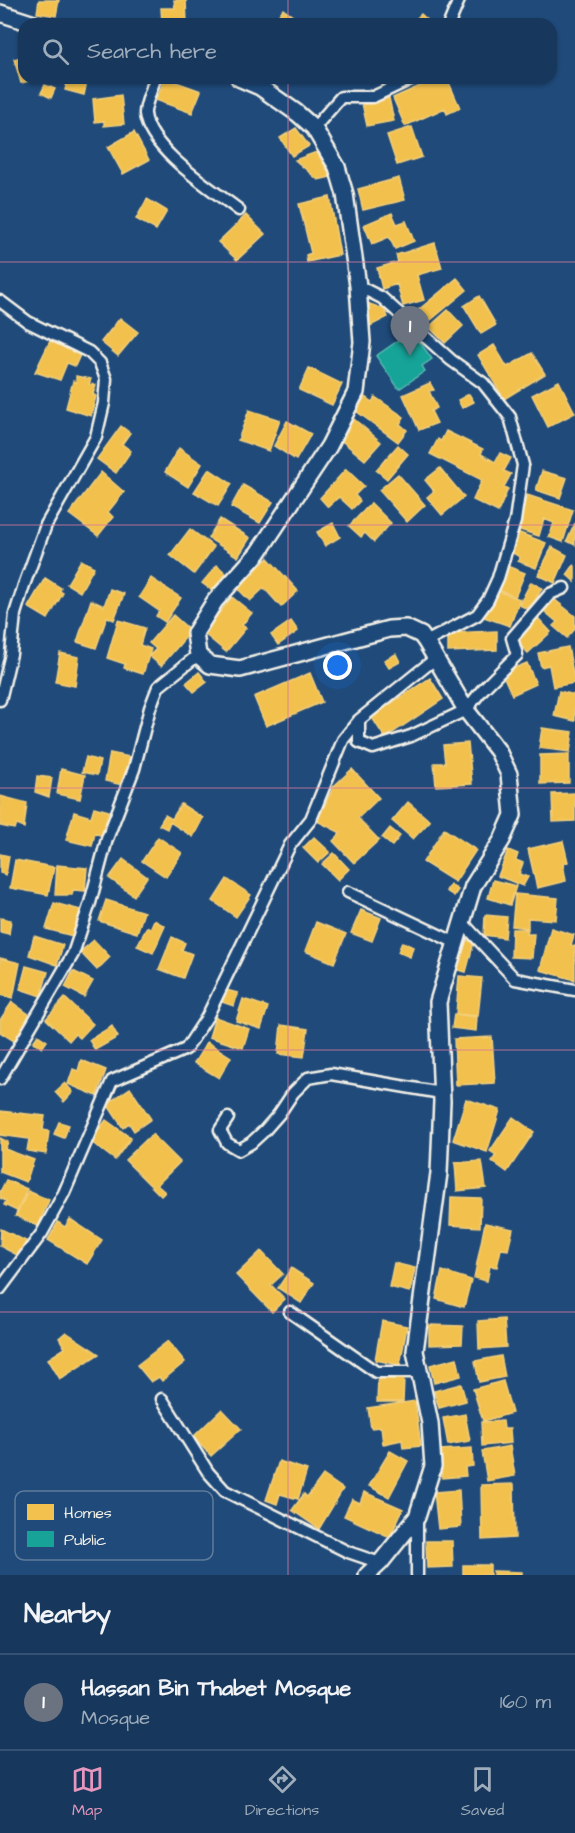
<!DOCTYPE html>
<html lang="en">
<head>
<meta charset="utf-8">
<style>
	body { margin:0; font-family:"Architects Daughter",sans-serif; background:#244365; color:#f1f3f6 }
	.you { position:absolute; left:338px; top:666px; width:21px; height:21px; margin:-15px; border:4px solid #fff; border-radius:50%; background:#1a73e8; box-shadow:0 0 0 9px #1a73e833 }
	.badge { display:grid; place-items:center; width:39px; height:39px; border-radius:50%; background:#e797bd; color:#fff; font-size:20px; font-weight:700 }
	.pin { position:absolute; translate:-50% -50px; filter:drop-shadow(0 2px 3px #0008) }
	.pin::after { content:''; position:absolute; top:32px; width:21px; height:18px; background:inherit; clip-path:polygon(0 0,100% 0,50% 100%) }
	.list { margin:0; padding:0; list-style:none }
	h2 { display:flex; justify-content:space-between; align-items:center; height:78px; margin:0; padding:0 24px; font-size:26px }
	h2 small { font-size:20px; font-weight:400; color:#9eacbb }
	.list li { display:grid; grid-template-columns:39px 1fr auto; gap:18px; align-items:center; box-sizing:border-box; height:96px; padding:0 24px; border-top:2px solid #365272 }
	.list b { display:block; font-size:22px; white-space:nowrap }
	.list p { margin:0; font-size:20px; white-space:nowrap; color:#9eacbb }
	.list em { font-size:20px; font-style:normal; color:#9eacbb }
	.icon { flex:none; width:33px; height:33px; fill:none; stroke:currentColor; stroke-width:2; stroke-linecap:round; stroke-linejoin:round }
	.map { position:relative; flex:none; width:575px; height:1575px; overflow:hidden }
	.search { position:absolute; background:#17385c; box-shadow:0 2px 4px #0004; left:18px; right:18px; top:18px; height:66px; display:flex; align-items:center; gap:15px; box-sizing:border-box; padding:0 21px; border-radius:18px; color:#9eacbb; font-size:22px }
	.sheet { height:174px; background:#17385c }
	nav { display:flex; justify-content:space-around; align-items:center; box-sizing:border-box; height:84px; border-top:2px solid #365272; background:#17385c; font-size:16px; color:#9eacbb }
	nav a { display:grid; justify-items:center; gap:3px }
	nav .on { color:#e797bd }
	.map>svg:first-child { display:block }
</style>
</head>
<body>
<div class="map">
<svg width="575" height="1575" viewBox="0 0 575 1575">
	<rect width="100%" height="100%" fill="#1f4a7a"/>
	<filter id="ink" filterUnits="userSpaceOnUse"><feTurbulence type="fractalNoise" baseFrequency=".0167" numOctaves="2"/><feDisplacementMap in="SourceGraphic" scale="12" xChannelSelector="R" yChannelSelector="G"/><feConvolveMatrix kernelMatrix="1 2 1 2 8 2 1 2 1" color-interpolation-filters="sRGB"/></filter>
	<g filter="url(#ink)">
		<path fill="#f2c14e" stroke="#f3cf7c" stroke-width="1.5" d="M39 0H59L56 16 37 13Z
			M174 0H186L187 24H162L161 8H175Z
			M283 9 304 24H272Z
			M421 14 432 24H411Z
			M24 56V78L36 79 21 83 14 59Z
			M68 78 87 81 84 95 65 90Z
			M165 78 201 91 192 113 156 100Z
			M438 78H447L460 108 447 114 445 108 405 126 393 98Z
			M45 85 55 89 51 98 41 93Z
			M121 95 124 124 104 126V121L95 122 93 99Z
			M389 98 394 121 367 126 362 103Z
			M412 127 422 157 397 165 387 135Z
			M296 128 309 146 292 156 280 138Z
			M134 132 149 160 123 174 108 147Z
			M317 152 331 177 318 180 295 160Z
			M399 178 405 200 363 210 358 189Z
			M330 197 340 255 307 262 306 255 311 253 299 204Z
			M147 199 167 211 156 230 136 219Z
			M392 213 397 224 406 221 414 241 395 249 389 237 372 244 364 225Z
			M246 215 265 234 237 260 218 242Z
			M435 243 442 268 417 275 424 300 403 306 397 284 382 289 377 268 398 262 396 255Z
			M457 278 467 290 425 325 416 312Z
			M479 296 496 325 481 334 464 306Z
			M367 303 384 309 388 317 368 327Z
			M448 310 463 326 445 343 429 327Z
			M120 318 138 332 118 356 101 342Z
			M50 341 80 355 75 366 67 363 60 380 35 372Z
			M494 345 507 367 532 353 545 374 504 399 478 355Z
			M309 368 342 384 332 405 299 390Z
			M76 376 91 379 89 384 96 385 93 394 96 396 91 416 66 408 73 381 76 382Z
			M559 381 575 413 548 427 532 395Z
			M430 383 434 390 429 391 437 408 431 411 437 423 419 430 403 395Z
			M469 394 474 402 462 408 458 400Z
			M365 397 372 402 375 397 404 417 400 424 407 430 398 442 356 411Z
			M249 410 280 420 269 451 238 440Z
			M354 419 381 442 365 460 338 438Z
			M287 421 311 434 296 460 274 446Z
			M121 426 130 433 122 444 131 451 116 473 97 459Z
			M446 431 483 449 481 454 495 462 500 453 511 458 504 471 511 474 504 487 508 489 498 512 473 500 482 480 430 454 438 439 441 441Z
			M398 445 408 454 387 479 376 470Z
			M179 448 202 464 188 487 165 472Z
			M440 468 464 497 442 515 427 497 434 491 425 480Z
			M209 469 232 484 218 506 194 492Z
			M346 469 364 486 355 495 360 501 352 509 339 497 328 507 320 498Z
			M542 471 567 478 560 498 536 490Z
			M101 472 124 492 108 512 113 517 98 536 69 514Z
			M398 474 425 505 407 522 379 490Z
			M243 485 273 502 260 523 231 507Z
			M527 495 573 510 563 542 549 537 554 523 544 519 539 536 517 529Z
			M371 503 391 523 374 542 365 533 361 537 349 526Z
			M220 519 250 538 238 557 208 538Z
			M333 523 340 537 325 546 317 532Z
			M575 523V545L567 541Z
			M190 529 214 547 194 574 170 555Z
			M517 532 546 543 536 568 518 561 520 557 509 551Z
			M552 547 567 555 555 583 538 575Z
			M268 558 298 591 281 607 264 588 250 601 237 588Z
			M81 560 94 567 80 592 67 584Z
			M217 565 228 575 214 592 202 583Z
			M574 565 575 566V582L567 575Z
			M507 566 525 573 515 597 497 589Z
			M45 578 61 588 60 591 63 593 48 619 28 607Z
			M151 578 181 598 165 622 156 616 159 611 139 597Z
			M531 582 542 588 530 610 519 605Z
			M110 589 124 594 114 620 107 617 96 648 77 642 91 600 104 606Z
			M494 590 520 599 510 626 484 617Z
			M232 597 252 613 242 625 246 628 226 652 203 633Z
			M554 599 575 616V629L567 638 553 626 557 622 544 611Z
			M173 615 191 631 161 666 149 656 156 649 149 643Z
			M538 618 551 632 528 653 515 641Z
			M118 620 145 628 140 645 151 649 143 674 124 668 125 664 107 658Z
			M291 621 298 631 278 645 271 635Z
			M497 631V650L448 652V633Z
			M568 647 575 683 553 687 549 665 541 667 538 653Z
			M60 653 79 657 75 686 55 682Z
			M396 654 400 662 389 668 384 660Z
			M527 663 536 684 512 695 502 673Z
			M199 672 207 682 194 692 186 683Z
			M310 673 322 702 266 726 254 697Z
			M430 678 443 699 385 738 371 716Z
			M559 691 575 695V721L554 716Z
			M542 728 573 732 570 752 539 748Z
			M468 743 472 784 436 786 434 763H445L443 745Z
			M110 753 130 757 123 785 105 781Z
			M569 754V783L540 784V755Z
			M86 757 100 761 97 775 82 772Z
			M61 769 85 775 80 799 57 794Z
			M352 769 379 798 358 818 379 840 354 863 333 841 341 833 317 821 334 786Z
			M37 776 52 778 49 797 35 792Z
			M575 793V821L553 822 552 794Z
			M0 796 27 803 24 828 17 825 14 829 0 826Z
			M408 802 430 821 413 839 392 821Z
			M181 804 203 818 193 837 170 822 167 829 159 825 165 815 172 819Z
			M94 807 109 811 102 836 95 833 92 846 66 840 74 812 91 817Z
			M390 828 400 836 392 846 382 838Z
			M444 829 476 850 455 882 423 862Z
			M158 837 182 853 166 877 142 861Z
			M314 837 330 852 318 863 303 848Z
			M563 841 568 862 563 863 566 881 537 888 528 849Z
			M508 850 518 854 516 860 523 863 519 874 528 877 523 886 498 876Z
			M334 853 349 869 338 880 322 864Z
			M0 854 9 856 6 875 0 873Z
			M123 859 147 877 134 896 109 878Z
			M15 860 54 867 48 895 10 888Z
			M57 865 87 868 85 891 73 890 72 895H55Z
			M227 879 251 895 236 917 213 901Z
			M493 880 516 886 510 905 488 898Z
			M450 884 458 890 454 896 446 891Z
			M515 894 558 898 556 920 528 918V928L512 926Z
			M106 900 144 912 137 933 99 921Z
			M54 903 81 910 73 936 46 929Z
			M361 910 381 918 372 941 351 933Z
			M485 915 507 917 505 938 484 935Z
			M0 918 11 920 9 934 0 932Z
			M154 920 165 926 153 953 137 946 147 927 150 929Z
			M316 922 346 934 334 963 305 951Z
			M551 928 574 935 571 945 575 946V980L540 970Z
			M512 929H528L527 934H534L532 958 511 957Z
			M34 936 63 945 57 965 29 955Z
			M172 937 185 943 182 950 192 954 183 978 159 969Z
			M462 938 474 942 466 972 454 969Z
			M94 940 110 957 97 970 80 952Z
			M402 942 413 947 410 957 398 952Z
			M0 958 20 963 13 998 0 995Z
			M26 966 48 972 41 996 20 989Z
			M73 971 93 981 84 997 65 987Z
			M459 976 482 978 478 1016 456 1014Z
			M226 990 238 993 234 1006 222 1002Z
			M65 998 93 1024 80 1038 75 1034 69 1041 46 1019Z
			M243 999 268 1007 261 1029 236 1021Z
			M12 1002 30 1015 14 1041 0 1032V1020Z
			M454 1014 477 1017 476 1031 452 1028Z
			M215 1017 249 1029 243 1048 209 1037Z
			M281 1025 308 1029 304 1057 278 1054Z
			M112 1026 118 1037 95 1050 89 1040Z
			M38 1035 47 1041 42 1048 33 1042Z
			M492 1037 495 1083 456 1085 454 1039Z
			M207 1042 231 1057 219 1078 194 1063Z
			M81 1060 106 1070 97 1096 68 1084 73 1069 78 1071Z
			M65 1083 73 1092 64 1102 55 1092Z
			M130 1088 151 1119 134 1131 129 1123 123 1128 107 1104Z
			M466 1099 500 1110 487 1152 453 1140Z
			M0 1111 45 1116 43 1130 49 1131 46 1154 27 1151 29 1139 0 1135Z
			M513 1117 534 1132 507 1172 492 1161 496 1155 490 1151Z
			M106 1120 131 1138 115 1160 90 1141Z
			M59 1122 69 1125 64 1138 54 1134Z
			M152 1134 180 1162 157 1185 165 1192 161 1196 125 1160Z
			M0 1138 8 1142 5 1149 34 1160 26 1182 0 1172Z
			M482 1161 486 1188 457 1191 455 1163Z
			M6 1180 27 1189 15 1217 17 1211 4 1205 6 1201 0 1198V1192Z
			M28 1191 49 1200 38 1226 16 1216Z
			M451 1197 481 1198 480 1227 450 1225Z
			M70 1219 102 1240 87 1264 48 1240 58 1222 65 1227Z
			M485 1223 513 1229 508 1250 501 1249 497 1267 490 1266 487 1281 474 1278Z
			M1 1229 26 1241 19 1256 0 1246Z
			M261 1251 283 1274 271 1285 285 1299 272 1312 236 1275Z
			M394 1263 415 1268 410 1292 389 1287Z
			M291 1268 314 1283 301 1303 278 1288Z
			M442 1271 471 1280 464 1307 436 1299Z
			M504 1319 506 1347 479 1349 478 1321Z
			M382 1321 407 1326 400 1365 375 1360Z
			M429 1325 463 1326 462 1344 429 1345Z
			M66 1332 99 1354 60 1379 48 1359 65 1348 59 1338Z
			M168 1341 185 1362 162 1381 159 1377 151 1382 137 1365Z
			M501 1356 505 1377 479 1382 475 1361Z
			M457 1358 461 1376 434 1383 430 1365Z
			M378 1378 404 1379 403 1402H377Z
			M503 1381 512 1413 483 1421 473 1389Z
			M461 1384 466 1401 439 1408 434 1391Z
			M415 1401 421 1446 403 1448 402 1440 383 1444 381 1427 371 1428 368 1408Z
			M222 1409 241 1429 211 1456 193 1437Z
			M465 1414 470 1441 448 1445 443 1418Z
			M503 1421 504 1429H510L511 1443 482 1446 481 1422Z
			M510 1446 515 1476 487 1481 482 1451Z
			M472 1448 473 1466 465 1467 466 1476 442 1478 440 1450Z
			M390 1451 408 1461 389 1497 369 1486Z
			M279 1461 307 1470 298 1499 280 1494 277 1504 266 1500Z
			M323 1475 343 1489 319 1529 292 1510 304 1494 307 1497Z
			M514 1484 515 1538 482 1540 481 1485Z
			M459 1490 461 1527 438 1529 434 1492Z
			M364 1492 403 1509 390 1537 344 1516 352 1499 360 1503Z
			M426 1541H452L453 1567 427 1568Z
			M463 1565H490V1575H463Z
			M493 1571 522 1572V1575H493Z"/>
		<path fill="#17a398" stroke="#59bab0" stroke-width="1.5" d="M412 331 432 359 422 366 425 371 399 389 376 356Z"/>
		<g fill="none" stroke-linecap="round" stroke-linejoin="round">
			<g stroke="#f4f1e8" stroke-width="15">
				<path id="street" d="M449 24 459 0
					M155 78C153 87 144 106 145 114 149 150 212 189 239 210
					M314 128 341 97H373L413 78
					M358 286 382 298 451 360 483 383 510 417 523 465 515 521 498 578 488 600 477 615 426 642
					M0 301 28 322 89 352 100 363 106 379 104 403 96 437 46 525 24 585 15 614 11 654 0 700
					M359 720V742L373 748 411 736 466 710 482 690 517 655 512 638 550 594 564 588
					M348 892 456 943
					M463 923 515 979 575 990
					M0 1079 73 954 90 903 107 839 134 769 150 708 158 687 198 655
					M228 1118 220 1130 227 1143 239 1150 251 1143 264 1131 279 1114 293 1093 308 1078 331 1074 441 1093
					M0 1289 42 1233 64 1193 112 1081 186 1049 207 1017 290 845 311 819 343 740 359 720 436 658
					M290 1312 376 1372H419
					M162 1399 208 1472 225 1491 348 1552 380 1563
					M417 1575V1517"/>
			</g>
			<g stroke="#f4f1e8" stroke-width="20">
				<path id="secondary" d="M0 13 34 24
					M239 78 260 87 297 113 314 128 337 167 345 194 358 286 362 342 356 392 329 446 258 553 215 601 195 633 198 655 210 665 240 669 389 629 406 628 421 635 426 642 466 710 498 751 509 774 513 815 502 840 473 886 438 1002 442 1101 439 1173 415 1351 430 1423 433 1466 417 1517 380 1563 367 1575"/>
			</g>
			<use href="#street" stroke="#1f4a7a" stroke-width="10"/>
			<use href="#secondary" stroke="#1f4a7a" stroke-width="15"/>
		</g>
	</g>
	<path fill="none" stroke="#d87a9a" stroke-width="1.5" stroke-opacity="0.55" d="M288 0V24M288 78V1575M0 262H575M0 525H575M0 788H575M0 1050H575M0 1312H575"/>
	<rect x="15" y="1491" width="198" height="69" rx="9" fill="#1f4a7a" stroke="#5f7c9b" stroke-width="1.5"/>
	<rect x="27" y="1504" width="27" height="16" fill="#f2c14e"/>
	<rect x="27" y="1531" width="27" height="16" fill="#17a398"/>
	<g font-size="16" fill="#f4f1e8">
		<text x="64" y="1518">Homes</text>
		<text x="64" y="1545">Public</text>
	</g>
</svg>
<div class="you"></div>
<div class="pin badge" style="left:410px;top:356px;background:#6b7280">1</div>
<div class="search"><svg class="icon" aria-label="search" viewBox="0 0 24 24"><circle cx="10" cy="10" r="6"/><path d="M15 15l6 6"/></svg>Search here</div>
</div>
<section class="sheet">
<h2>Nearby<small></small></h2>
<ul class="list">
<li><span class="badge" style="background:#6b7280">1</span><div><b>Hassan Bin Thabet Mosque</b><p>Mosque</p></div><em>160 m</em></li>
</ul>
</section>
<nav>
<a class="on"><svg class="icon" aria-label="map" viewBox="0 0 24 24"><path d="M3 6l6-2 6 2 6-2v14l-6 2-6-2-6 2zM9 4v14M15 6v14"/></svg>Map</a>
<a><svg class="icon" aria-label="directions" viewBox="0 0 24 24"><path d="M12 3l9 9-9 9-9-9zM9 14v-3h6M13 9l2 2-2 2"/></svg>Directions</a>
<a><svg class="icon" aria-label="saved" viewBox="0 0 24 24"><path d="M7 4h10v16l-5-4-5 4z"/></svg>Saved</a>
</nav>
</body>
</html>
